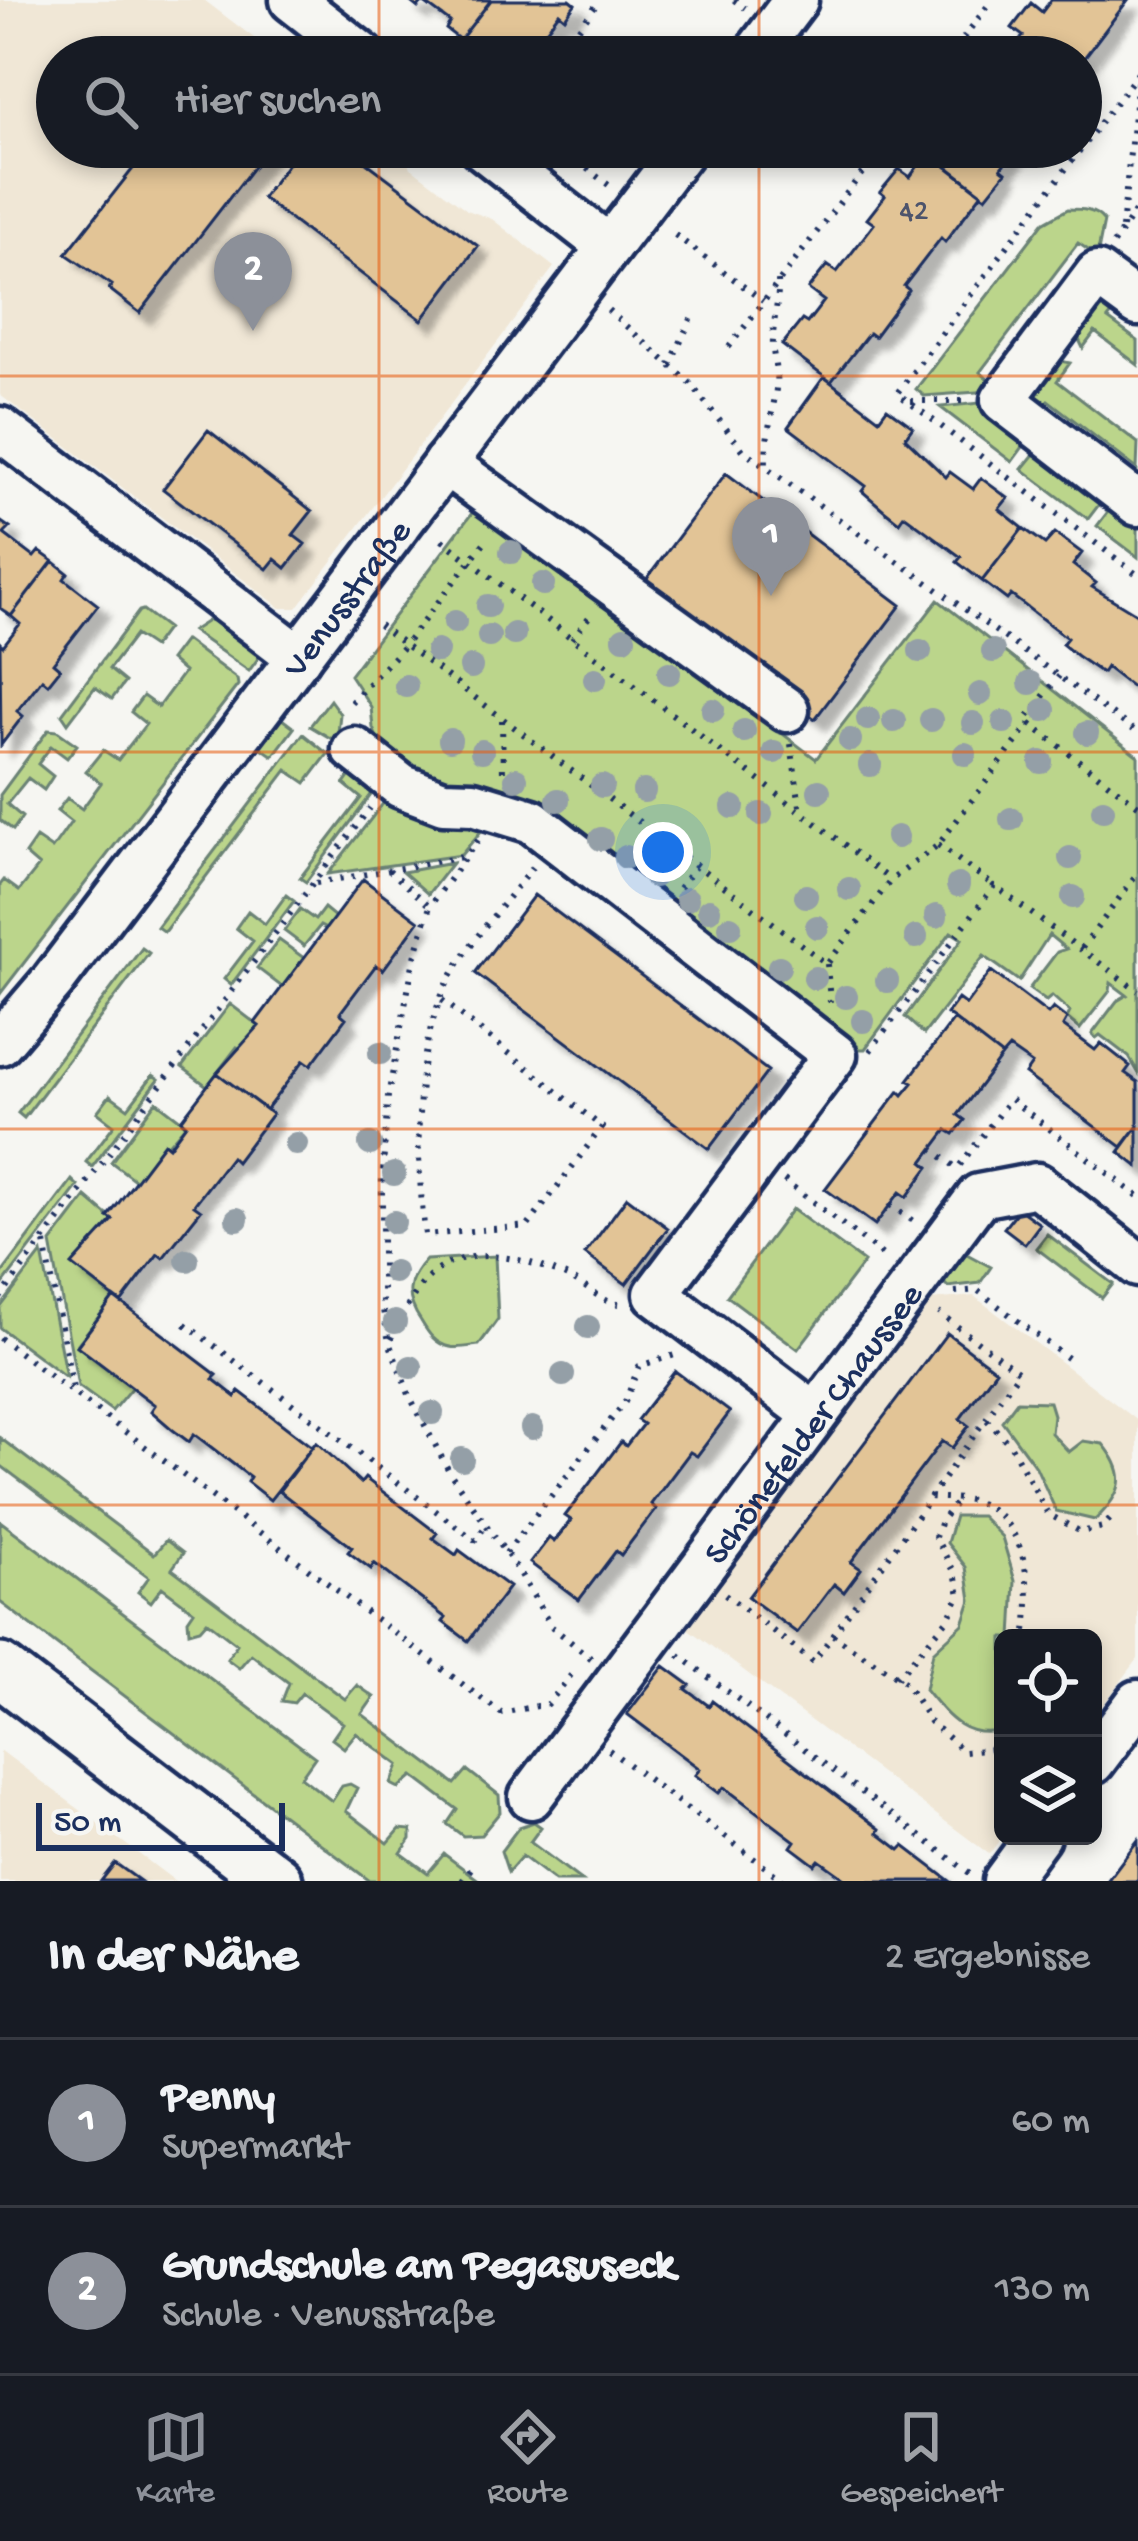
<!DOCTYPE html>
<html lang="de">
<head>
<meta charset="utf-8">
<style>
	body { margin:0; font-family:"Gochi Hand",sans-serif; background:#20242c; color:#f1f3f6 }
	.controls { position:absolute; right:36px; bottom:36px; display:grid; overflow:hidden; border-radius:18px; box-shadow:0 6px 18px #0003 }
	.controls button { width:108px; height:108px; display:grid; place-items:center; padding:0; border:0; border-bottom:3px solid #363941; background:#171b24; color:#f1f3f6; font:60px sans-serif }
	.scale { position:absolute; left:36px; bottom:30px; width:249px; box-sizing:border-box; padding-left:12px; border:6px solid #1b2f5e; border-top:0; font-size:33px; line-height:42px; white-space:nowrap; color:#1b2f5e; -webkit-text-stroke:9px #f6f6f2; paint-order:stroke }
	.you { position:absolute; left:663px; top:852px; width:42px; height:42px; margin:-30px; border:9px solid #fff; border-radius:50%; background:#1a73e8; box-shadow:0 0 0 18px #1a73e833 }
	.badge { display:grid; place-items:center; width:78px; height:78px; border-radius:50%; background:#8c9099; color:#fff; font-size:39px; font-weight:700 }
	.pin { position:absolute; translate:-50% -99px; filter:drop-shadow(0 3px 6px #0008) }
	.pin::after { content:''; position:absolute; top:63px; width:42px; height:36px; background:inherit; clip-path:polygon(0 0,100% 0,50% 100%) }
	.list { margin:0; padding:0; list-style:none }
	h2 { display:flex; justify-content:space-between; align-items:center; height:156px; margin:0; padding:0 48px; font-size:51px }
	h2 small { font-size:39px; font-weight:400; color:#9ea1a6 }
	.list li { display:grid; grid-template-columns:78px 1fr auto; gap:36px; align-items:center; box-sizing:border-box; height:168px; padding:0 48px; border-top:3px solid #363941 }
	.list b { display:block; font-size:45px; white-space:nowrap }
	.list p { margin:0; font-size:39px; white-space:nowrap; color:#9ea1a6 }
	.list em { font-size:39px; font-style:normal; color:#9ea1a6 }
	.icon { flex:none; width:66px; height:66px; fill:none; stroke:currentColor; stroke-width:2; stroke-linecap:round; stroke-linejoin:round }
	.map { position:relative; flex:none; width:1138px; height:1881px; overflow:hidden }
	.search { position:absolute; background:#171b24; box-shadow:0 6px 18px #0003; left:36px; right:36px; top:36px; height:132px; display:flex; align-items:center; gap:30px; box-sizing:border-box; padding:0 42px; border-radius:66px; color:#9ea1a6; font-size:45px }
	.sheet { height:492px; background:#171b24 }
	nav { display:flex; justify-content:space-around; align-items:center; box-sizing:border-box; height:168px; border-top:3px solid #363941; background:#171b24; font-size:33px; color:#9ea1a6 }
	nav a { display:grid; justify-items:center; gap:6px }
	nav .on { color:#8c9099 }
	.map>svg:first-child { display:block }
</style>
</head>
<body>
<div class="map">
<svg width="1138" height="1881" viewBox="0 0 1138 1881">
	<defs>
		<filter id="shadow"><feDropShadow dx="11" dy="11" stdDeviation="3" flood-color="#0004"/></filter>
	</defs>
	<rect width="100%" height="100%" fill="#f6f6f2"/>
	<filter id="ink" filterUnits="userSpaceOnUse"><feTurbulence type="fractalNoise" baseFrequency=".00833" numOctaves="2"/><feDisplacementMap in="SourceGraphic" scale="24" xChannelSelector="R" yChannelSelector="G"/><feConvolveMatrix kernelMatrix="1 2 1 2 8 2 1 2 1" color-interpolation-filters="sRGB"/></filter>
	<g filter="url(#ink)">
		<path fill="#f0e7d6" d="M0 0H204L279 57H57V147H395L410 167 467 210 492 219 554 267 297 608H281L0 395Z
			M974 1296 1138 1421V1659L1093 1718V1638H1003V1836L989 1854 683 1625 930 1300Z
			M0 1750 175 1881H0Z"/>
		<path fill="#bbd58b" stroke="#6b8274" stroke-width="3" d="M1068 209C1081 209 1095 209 1104 221L1097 256 1078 243 980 372 994 384 990 391 924 396 916 389 1043 223Z
			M1092 301 1121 303 1108 319 1138 341V365L1095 332 1083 348 1072 325Z
			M1046 358 1070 363 1057 381 1138 443 1137 469 1048 400 1034 415 1029 383Z
			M980 403 1028 440 1012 462 940 407Z
			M1039 448 1104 498 1088 519 1022 469Z
			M478 505 816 759 938 600 1138 756V1072L1129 1057 1100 1035 1096 1038 1092 1034 1117 1001 1127 995 1111 983 1110 991 1080 1029 1067 1018 1070 1012 1052 996 1046 1001 1029 989 1057 952 1066 949 1049 935 1019 981 984 956 924 1034 905 1017 962 939 951 932 865 1049H846L522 805 430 784 381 747 373 728 371 707 350 675Z
			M1113 505 1138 524V557L1097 526Z
			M143 610 167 628 153 647 135 635 109 669 125 682 112 699 95 687 68 723 62 714 139 611Z
			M209 620 223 623 265 649 249 671 192 631Z
			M185 640 237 679 238 685 0 994V885L4 880 19 891 39 866 25 854 36 838 52 849 71 822 57 811 67 798 82 809 101 783 86 771 103 750 118 760 146 724 131 712 143 696 158 707 184 672 170 660Z
			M330 700 340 714 337 742 310 726Z
			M278 716 294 728 273 756 256 744Z
			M48 730 57 731 77 745 67 758 51 746 38 764 53 776 44 790 28 778 7 804 22 817 13 830 0 820V795Z
			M303 734 328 754 306 783 287 770 164 932 157 927Z
			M352 773 374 791 306 882 300 878 361 798 344 784Z
			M395 788 488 823 461 855 328 874Z
			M452 863 428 894 403 872Z
			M286 895 294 901 231 985 224 979 253 941 236 928 248 911 265 924Z
			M324 908 335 917 326 929 320 926 304 946 284 931 300 909 315 920Z
			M279 940 304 958 282 987 257 968Z
			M142 948 149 953 24 1118 18 1113Z
			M230 1004 259 1026 242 1050 237 1047 207 1086 182 1067Z
			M153 1075 159 1079 92 1167 86 1162 114 1125 97 1112 110 1095 128 1108Z
			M156 1101 186 1124 136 1181 111 1162Z
			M72 1180 78 1186 0 1288V1276Z
			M86 1197 113 1220 74 1263 114 1297 77 1345 132 1387 112 1411 78 1386 51 1243Z
			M792 1209 864 1262 798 1349 727 1296Z
			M1047 1234 1113 1284 1102 1298 1036 1248Z
			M963 1252 991 1267 980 1283 948 1287 943 1282Z
			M42 1253 66 1377 0 1328V1308Z
			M495 1256 498 1319 479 1345C471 1346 458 1349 450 1347 435 1344 428 1333 421 1321 405 1298 406 1281 426 1260Z
			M1017 1401 1049 1402 1053 1415 1051 1433 1069 1452 1083 1441 1103 1444C1129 1475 1123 1493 1095 1520L1056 1511 1036 1467 1002 1421Z
			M0 1438 154 1554 166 1540 183 1553 172 1569 345 1699 357 1685 374 1697 362 1714 455 1784 467 1770 499 1795 500 1812 481 1835 463 1836 447 1824 457 1809 413 1776 399 1788 391 1784 399 1765 356 1733 344 1748 332 1739 343 1723 302 1693 294 1703 282 1701 289 1683 251 1654 239 1668 227 1659 237 1644 207 1621 200 1629 189 1632 188 1620 194 1611 162 1587 151 1602 138 1592 149 1577 0 1465Z
			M955 1516H981L1002 1537 1015 1581 1012 1638H1003V1730C965 1740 948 1717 925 1689L933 1652 963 1624 971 1600 966 1567 947 1543Z
			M0 1521 315 1757 301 1777 332 1801 342 1786 350 1784 357 1788 346 1811 388 1843 400 1829 411 1830V1839L401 1853 428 1873 444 1854 480 1881H370L0 1602Z
			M534 1822 541 1827 530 1842 582 1881H555L522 1856 508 1872 501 1851 519 1827Z"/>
		<path fill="#e2c496" stroke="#1b2f5e" stroke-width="3" filter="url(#shadow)" d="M408 0H491L460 40 446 29 450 22 423 2 418 8Z
			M491 0H570L575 4 565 18 559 13 526 57H496L481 46 477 53 460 40Z
			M1051 0H1128L1081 62V57H1008L1023 36 1012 28 1031 3 1042 12Z
			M233 40 254 57H220Z
			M150 147H269L140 313 109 289 112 285 66 254Z
			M300 147H346L478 246 422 320 262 198Z
			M940 147H1017L1001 168 1006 172 986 197 933 156Z
			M928 152 982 193 945 242 941 238 904 286 909 290 874 337 869 333 831 382 782 345 802 320 807 323 824 301 808 289 827 265 837 272 874 224 867 219 885 196 880 192 899 169 910 177Z
			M824 377 879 419 887 408 913 427 905 438 946 477 950 472 973 489 981 478 1008 498 999 509 1023 528 982 581 957 562 961 557 904 515 899 522 884 510 862 491 866 486 788 427Z
			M208 430 312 511 293 535 305 544 286 568 275 559 267 569 163 489Z
			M726 473 901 605 815 719 640 588Z
			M0 521 10 528 4 534 34 557 39 551 53 561 11 616 0 608Z
			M1023 528 1045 544 1055 533 1082 553 1073 565 1096 583 1092 587 1138 615V692L1106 667 1102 673 1077 656 1062 644 1067 638 1011 595 1007 600 982 581Z
			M53 561 68 573 64 579 98 605 53 663 60 669 48 684 42 679 17 711 23 716 1 745 0 643 3 646 20 624 11 616Z
			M363 879 419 921 383 970 376 965 340 1013 346 1018 311 1065 304 1060 266 1110 217 1073 259 1026 255 1023Z
			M534 895 768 1071 709 1149 475 973Z
			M991 971 1048 1014 1053 1008 1067 1019 1063 1026 1095 1050 1101 1043 1130 1066 1125 1073 1138 1082V1126L1122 1147 1025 1074 1032 1064 1009 1048 1002 1056 947 1014 958 999 966 1005Z
			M954 1019 1002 1056 958 1115 965 1120 954 1134 947 1130 923 1162 929 1167 907 1197 900 1192 875 1225 825 1189 899 1091 903 1095 913 1083 908 1080Z
			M217 1073 272 1114 236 1162 231 1157 194 1205 201 1210 163 1258 158 1254 121 1303 72 1265 113 1220 108 1217 164 1143 169 1147 186 1124 181 1120Z
			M1138 1126V1167L1119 1152Z
			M627 1197 668 1228 626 1284 585 1254Z
			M1019 1209 1040 1224 1025 1244 1004 1228Z
			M114 1297 217 1375 213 1379 236 1397 239 1391 312 1447 270 1500 247 1482 250 1477 194 1434 189 1442 173 1430 151 1411 155 1405 77 1346Z
			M947 1333 996 1370 960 1419 969 1426 952 1448 942 1441 851 1562 861 1569 844 1592 834 1584 797 1633 748 1597Z
			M675 1371 730 1412 697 1456 690 1452 651 1504 656 1509 621 1555 616 1551 579 1600 530 1563 549 1538 554 1542 571 1520 565 1516 621 1442 626 1446 643 1424 637 1420Z
			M316 1442 361 1483 365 1478 437 1533 433 1538 456 1555 459 1550 509 1587 468 1641 443 1622 446 1618 374 1563 371 1569 348 1552 352 1547 279 1491Z
			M664 1666 690 1685 686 1689 709 1706 712 1701 880 1829 878 1833 900 1850 904 1846 950 1881H848L819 1860 815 1865 791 1847 795 1841 724 1787 719 1793 695 1775 700 1769 627 1714Z
			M1138 1840V1881H1107Z
			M115 1863 140 1881H101Z"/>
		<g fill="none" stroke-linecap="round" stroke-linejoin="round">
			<g stroke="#1b2f5e" stroke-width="51">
				<g id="minor">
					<path d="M292 0 365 57"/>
					<path d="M753 57 796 0"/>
					<path d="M481 147 609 247"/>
					<path d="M1138 304 1097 274 1003 400 1138 504"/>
					<path d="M0 429 299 657"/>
					<path d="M445 463 787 710"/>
					<path d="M354 749 401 786 443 802 473 803 532 821 835 1055 656 1294 815 1415"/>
					<path id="s1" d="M0 1043 53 981 685 147"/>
					<path d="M1093 1762 1138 1702"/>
					<path id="s2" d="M531 1797 979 1196 1037 1185 1138 1265"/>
					<path d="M1005 1881 1038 1836"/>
				</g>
			</g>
			<g stroke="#1b2f5e" stroke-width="60">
				<path id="major" d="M0 1670 276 1881"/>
			</g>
			<path stroke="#1b2f5e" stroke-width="6" stroke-dasharray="3 9" stroke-linecap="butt" d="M734 0 745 8
				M557 57 600 0
				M949 57 992 0
				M1138 73 897 393 1138 575
				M558 147 610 186
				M1122 228 1138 77
				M675 235 763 301
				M1113 244 1138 207
				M778 281C779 302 773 320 773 340 772 357 778 372 776 389 772 419 765 435 766 467L1138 733
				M608 310 689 382 743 450 766 467
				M729 347 882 147
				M670 365 692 317
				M911 401H970
				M442 540 891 880
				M379 625 827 964 891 880 938 845 1030 724 1026 719 1059 676
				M572 639 592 613
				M351 702 404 646 487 539
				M502 720 503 776
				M1030 724 1138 805
				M791 744 801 813
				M478 840 430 906 413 964 388 1096 382 1182V1305L389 1342 410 1397 450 1473 520 1573 551 1626 592 1659
				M938 845 993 885
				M389 870 430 906
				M316 883 463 857
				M679 888 695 867
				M1082 948 1138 873
				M827 964 830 1002
				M442 1000 602 1127 528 1226 425 1235C416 1152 410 1045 455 969 477 933 508 899 534 865
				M870 1051 994 886 1138 991
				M932 1149 958 1169
				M960 1165 1010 1099 1138 1196
				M784 1180 888 1259
				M890 1205 916 1223
				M45 1243 73 1389
				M955 1292 977 1290 1067 1358
				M0 1298 370 808
				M185 1324 475 1540 485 1527
				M0 1338 501 1713 548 1704 571 1675
				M391 1339C402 1318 412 1292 430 1276 468 1241 529 1259 570 1278 587 1286 601 1302 619 1304
				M987 1420 1011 1446 1048 1514 1081 1532 1103 1527 1112 1517
				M931 1497C946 1499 966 1497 979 1503 1030 1523 1032 1593 1025 1638
				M506 1553 625 1402 639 1366 678 1354
				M725 1594 813 1662 833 1635 906 1683 930 1722 964 1752 1003 1748
				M833 1635 1019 1372 939 1313
				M679 1655 971 1874
				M897 1678 947 1620 960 1595 955 1573 935 1537 941 1521 958 1500
				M609 1750 784 1881
				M462 1881 475 1863"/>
			<use href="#minor" stroke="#f6f6f2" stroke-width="42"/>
			<use href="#major" stroke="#f6f6f2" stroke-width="51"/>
		</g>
		<g fill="#949fa7">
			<circle cx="511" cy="552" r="12"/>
			<circle cx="543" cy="584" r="12"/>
			<circle cx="488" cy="606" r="12"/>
			<circle cx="455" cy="622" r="12"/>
			<circle cx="514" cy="634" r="12"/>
			<circle cx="489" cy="636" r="12"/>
			<circle cx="624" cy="638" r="12"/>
			<circle cx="437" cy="651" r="12"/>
			<circle cx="920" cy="651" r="12"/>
			<circle cx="993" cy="651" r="12"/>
			<circle cx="471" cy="667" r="12"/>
			<circle cx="669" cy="673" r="12"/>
			<circle cx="595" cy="679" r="12"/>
			<circle cx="1030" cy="683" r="12"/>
			<circle cx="406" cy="686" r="12"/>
			<circle cx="980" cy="694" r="12"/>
			<circle cx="713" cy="710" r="12"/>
			<circle cx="1044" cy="710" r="12"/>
			<circle cx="868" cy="719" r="12"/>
			<circle cx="931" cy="720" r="12"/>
			<circle cx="894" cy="721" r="12"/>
			<circle cx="1004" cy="722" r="12"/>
			<circle cx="973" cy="723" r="12"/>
			<circle cx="744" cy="731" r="12"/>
			<circle cx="1087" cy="733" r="12"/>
			<circle cx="450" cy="740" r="12"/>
			<circle cx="850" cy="740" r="12"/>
			<circle cx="482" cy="751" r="12"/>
			<circle cx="774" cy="752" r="12"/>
			<circle cx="965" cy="754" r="12"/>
			<circle cx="1041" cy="762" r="12"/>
			<circle cx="870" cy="765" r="12"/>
			<circle cx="516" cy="779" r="12"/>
			<circle cx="602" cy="786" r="12"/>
			<circle cx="644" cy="791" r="12"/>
			<circle cx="819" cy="791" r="12"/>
			<circle cx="558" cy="800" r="12"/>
			<circle cx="733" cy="807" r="12"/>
			<circle cx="1103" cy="810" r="12"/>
			<circle cx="761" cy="814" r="12"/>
			<circle cx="1011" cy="819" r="12"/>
			<circle cx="897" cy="837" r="12"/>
			<circle cx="601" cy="839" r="12"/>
			<circle cx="626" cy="857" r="12"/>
			<circle cx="1070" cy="858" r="12"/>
			<circle cx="674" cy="859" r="12"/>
			<circle cx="654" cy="876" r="12"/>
			<circle cx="958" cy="885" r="12"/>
			<circle cx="849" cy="889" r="12"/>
			<circle cx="806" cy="896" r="12"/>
			<circle cx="1073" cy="897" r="12"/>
			<circle cx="687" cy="899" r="12"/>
			<circle cx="709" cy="910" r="12"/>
			<circle cx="936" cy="916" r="12"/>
			<circle cx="730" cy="927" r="12"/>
			<circle cx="817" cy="927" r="12"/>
			<circle cx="916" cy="937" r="12"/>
			<circle cx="779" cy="967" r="12"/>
			<circle cx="815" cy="978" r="12"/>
			<circle cx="887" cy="981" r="12"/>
			<circle cx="846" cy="997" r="12"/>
			<circle cx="863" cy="1021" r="12"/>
			<circle cx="380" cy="1053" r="12"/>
			<circle cx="296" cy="1144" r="12"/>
			<circle cx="370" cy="1144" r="12"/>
			<circle cx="394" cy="1174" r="12"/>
			<circle cx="237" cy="1219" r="12"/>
			<circle cx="394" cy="1222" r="12"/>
			<circle cx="187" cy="1260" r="12"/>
			<circle cx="394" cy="1272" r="12"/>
			<circle cx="395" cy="1322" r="12"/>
			<circle cx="588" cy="1327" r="12"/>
			<circle cx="411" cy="1367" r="12"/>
			<circle cx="563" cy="1375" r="12"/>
			<circle cx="432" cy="1413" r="12"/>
			<circle cx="532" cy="1428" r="12"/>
			<circle cx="462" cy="1459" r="12"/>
		</g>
	</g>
	<path fill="none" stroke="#e8590c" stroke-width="3" stroke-opacity="0.55" d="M379 0V57M759 0V57M379 147V1881M759 147V1881M0 376H1138M0 752H1138M0 1129H1138M0 1505H1138"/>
	<g text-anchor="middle" stroke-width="9" stroke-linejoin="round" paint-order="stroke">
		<g font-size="30" fill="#4d546c">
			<text x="914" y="219">42</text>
		</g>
		<g font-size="36" fill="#1b2f5e" stroke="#f6f6f2">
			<text dy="13" stroke="none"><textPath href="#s1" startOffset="564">Venusstraße</textPath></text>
			<text dy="13" stroke="none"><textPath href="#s2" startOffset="468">Schönefelder Chaussee</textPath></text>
		</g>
	</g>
</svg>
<div class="controls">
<button><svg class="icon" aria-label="locate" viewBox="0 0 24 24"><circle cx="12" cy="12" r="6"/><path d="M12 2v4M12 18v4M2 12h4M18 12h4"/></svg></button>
<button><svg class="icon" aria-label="layers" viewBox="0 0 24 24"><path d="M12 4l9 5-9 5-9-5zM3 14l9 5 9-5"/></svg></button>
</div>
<div class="scale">50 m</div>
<div class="you"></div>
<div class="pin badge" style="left:771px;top:596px">1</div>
<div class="pin badge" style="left:253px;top:331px">2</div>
<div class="search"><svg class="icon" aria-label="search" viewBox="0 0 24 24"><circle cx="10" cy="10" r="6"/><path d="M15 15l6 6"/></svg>Hier suchen</div>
</div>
<section class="sheet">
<h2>In der Nähe<small>2 Ergebnisse</small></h2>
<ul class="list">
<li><span class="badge">1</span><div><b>Penny</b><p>Supermarkt</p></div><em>60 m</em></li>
<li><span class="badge">2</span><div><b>Grundschule am Pegasuseck</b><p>Schule · Venusstraße</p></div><em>130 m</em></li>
</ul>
</section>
<nav>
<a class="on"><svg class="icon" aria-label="map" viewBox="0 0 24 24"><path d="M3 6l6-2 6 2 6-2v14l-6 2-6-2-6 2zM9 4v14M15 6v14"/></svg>Karte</a>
<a><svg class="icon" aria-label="directions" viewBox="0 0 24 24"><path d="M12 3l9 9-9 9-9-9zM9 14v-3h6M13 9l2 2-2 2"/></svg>Route</a>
<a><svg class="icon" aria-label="saved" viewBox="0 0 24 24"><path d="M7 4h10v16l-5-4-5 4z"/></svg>Gespeichert</a>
</nav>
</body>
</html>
